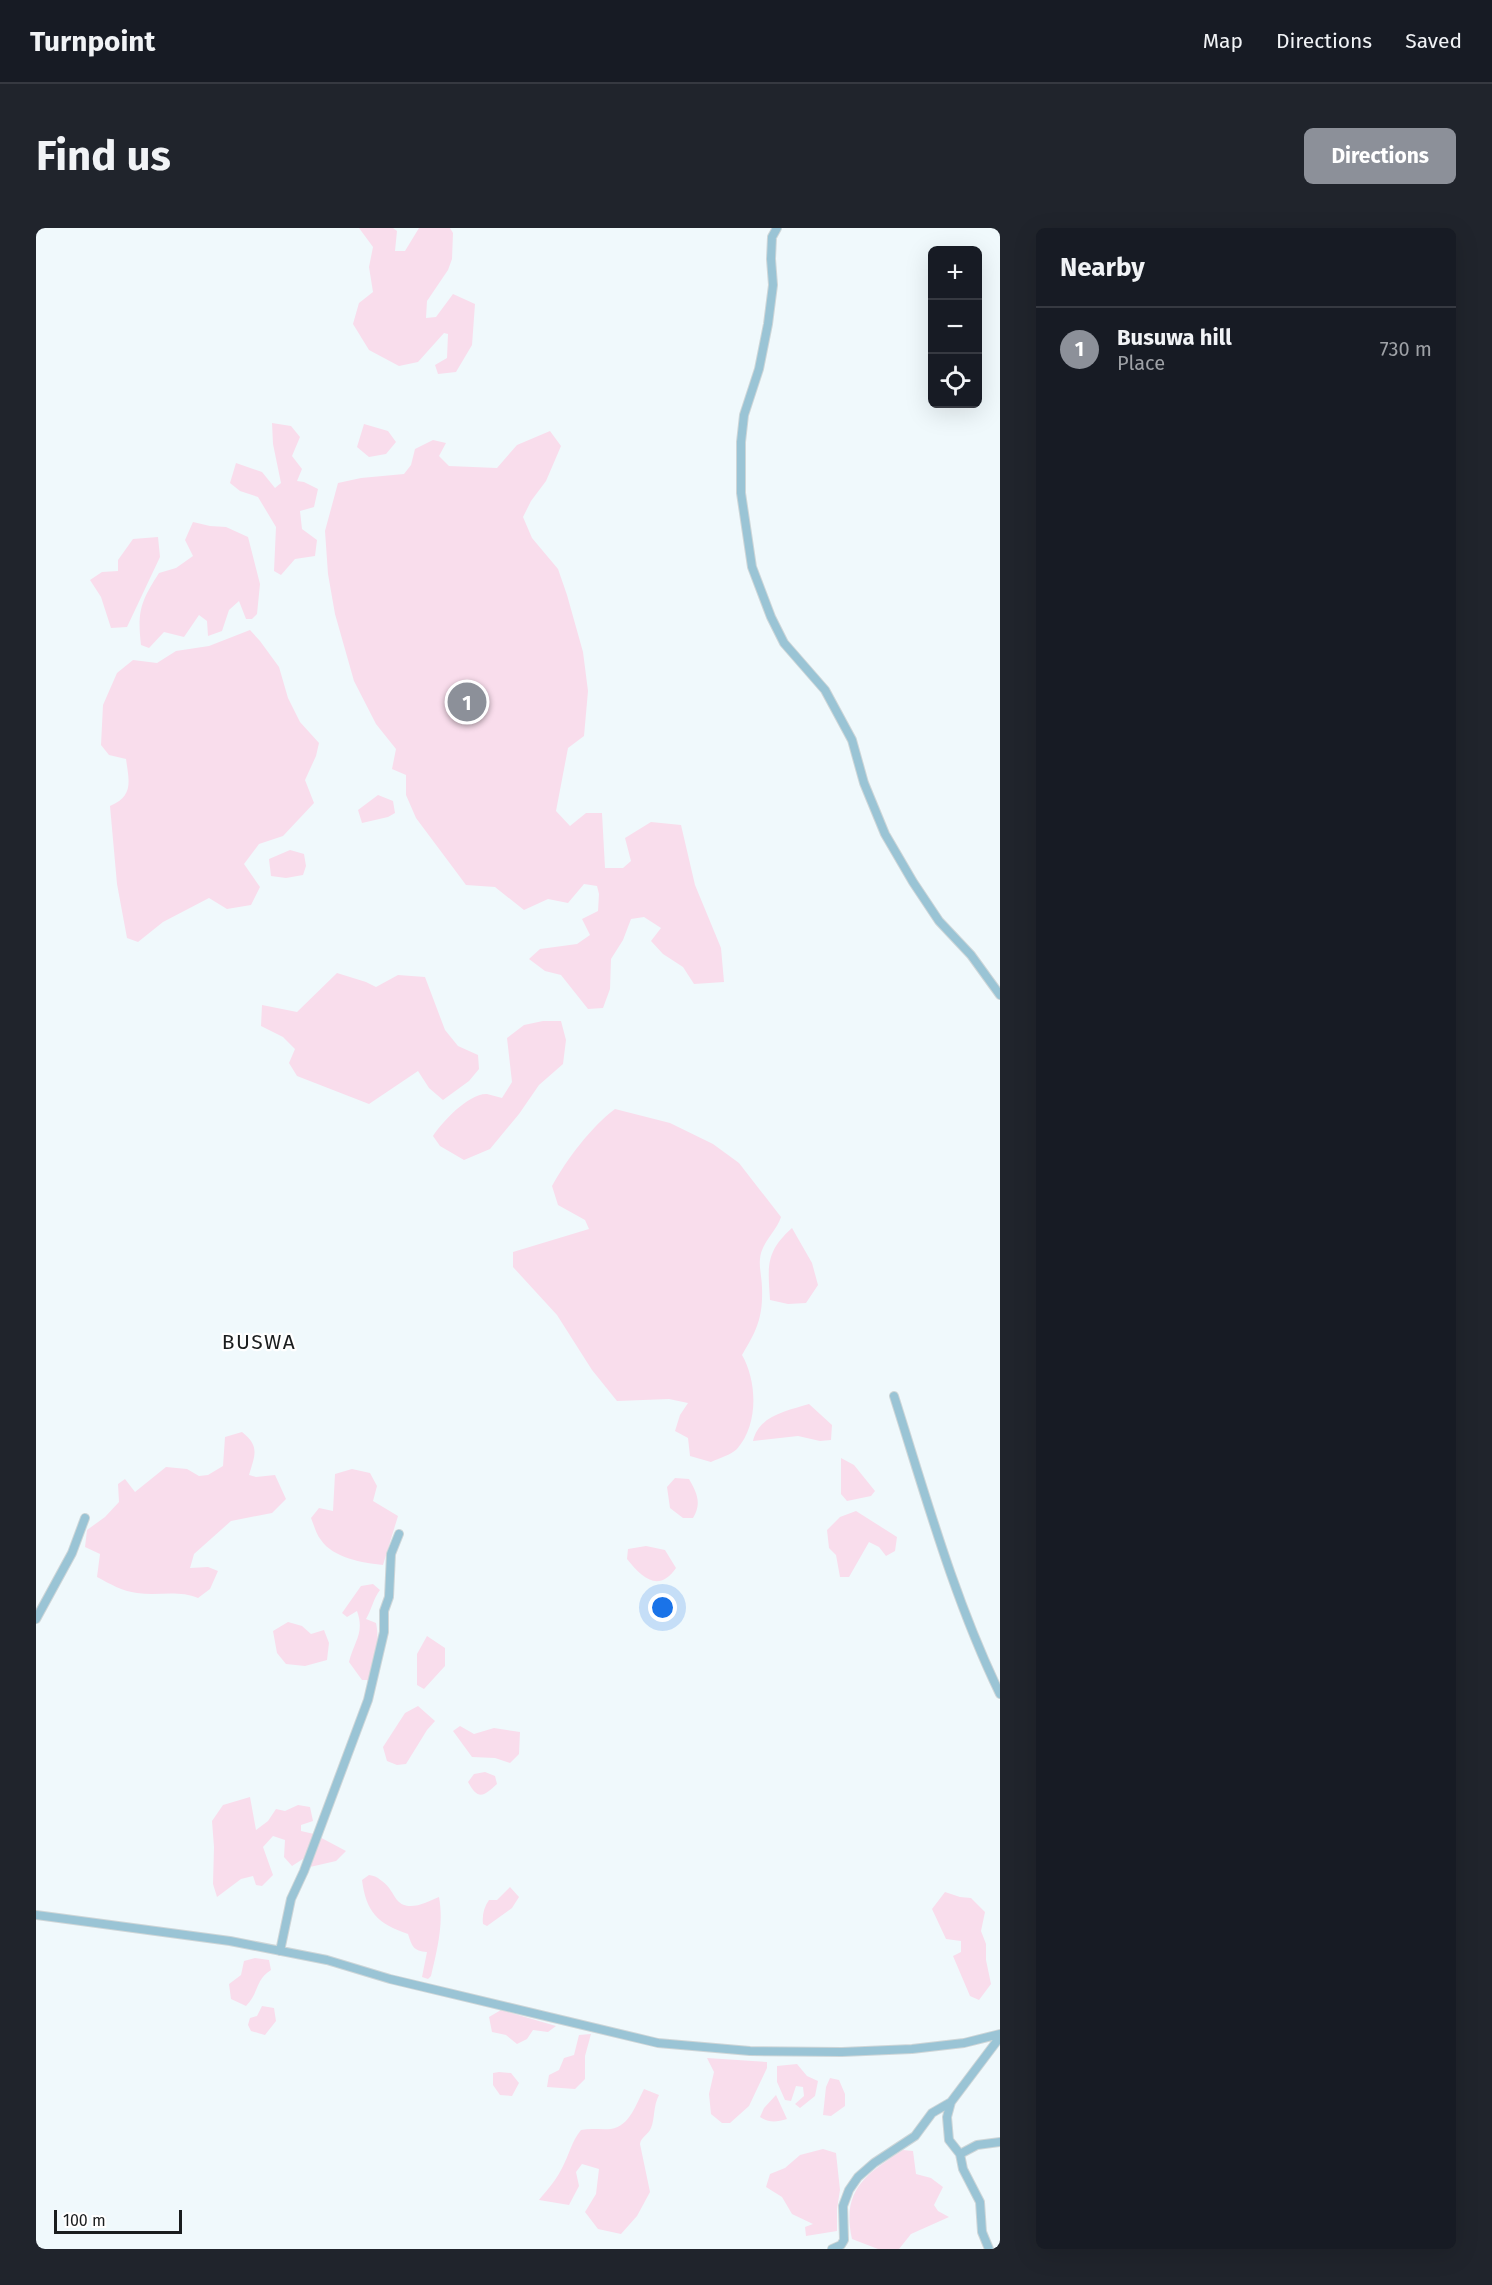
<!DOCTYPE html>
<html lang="en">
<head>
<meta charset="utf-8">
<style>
	body { margin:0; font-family:"Fira Sans",sans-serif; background:#20242c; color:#f1f3f6 }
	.controls { position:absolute; right:18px; top:18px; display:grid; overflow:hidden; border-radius:9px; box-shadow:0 6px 24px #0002 }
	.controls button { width:54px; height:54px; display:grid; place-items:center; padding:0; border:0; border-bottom:2px solid #363941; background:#171b24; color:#f1f3f6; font:30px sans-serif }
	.scale { position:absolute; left:18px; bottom:15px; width:128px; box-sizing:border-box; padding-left:6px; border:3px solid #1a1d1e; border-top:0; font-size:16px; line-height:21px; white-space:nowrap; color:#1a1d1e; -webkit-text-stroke:4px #fff; paint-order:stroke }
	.you { position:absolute; left:627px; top:1380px; width:21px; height:21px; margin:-15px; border:4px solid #fff; border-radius:50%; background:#1a73e8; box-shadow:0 0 0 9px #1a73e833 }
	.badge { display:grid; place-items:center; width:39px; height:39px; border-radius:50%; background:#8c9099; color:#fff; font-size:20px; font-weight:700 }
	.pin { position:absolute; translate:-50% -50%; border:3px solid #fff; box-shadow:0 2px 6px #0006 }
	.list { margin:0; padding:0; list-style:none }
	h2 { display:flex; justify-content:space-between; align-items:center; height:78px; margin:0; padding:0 24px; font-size:26px }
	h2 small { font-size:20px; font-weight:400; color:#9ea1a6 }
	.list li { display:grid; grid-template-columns:39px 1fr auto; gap:18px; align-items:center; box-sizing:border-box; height:84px; padding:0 24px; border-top:2px solid #363941 }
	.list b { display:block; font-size:22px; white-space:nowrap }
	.list p { margin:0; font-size:20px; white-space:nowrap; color:#9ea1a6 }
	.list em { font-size:20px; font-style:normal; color:#9ea1a6 }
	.icon { flex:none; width:33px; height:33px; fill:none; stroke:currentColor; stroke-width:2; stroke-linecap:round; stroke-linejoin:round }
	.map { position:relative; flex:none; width:964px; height:2021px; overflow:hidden; border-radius:9px }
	header { display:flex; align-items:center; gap:36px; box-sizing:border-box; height:84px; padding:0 30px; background:#171b24; border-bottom:2px solid #363941 }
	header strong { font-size:28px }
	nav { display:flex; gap:33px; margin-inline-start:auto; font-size:21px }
	.intro { display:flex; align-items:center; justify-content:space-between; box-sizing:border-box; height:144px; padding:0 36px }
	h1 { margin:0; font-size:42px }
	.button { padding:15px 27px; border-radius:9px; background:#8c9099; color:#fff; font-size:21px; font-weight:700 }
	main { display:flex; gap:36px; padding:0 36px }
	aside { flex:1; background:#171b24; border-radius:9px; box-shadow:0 6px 24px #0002 }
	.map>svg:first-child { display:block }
</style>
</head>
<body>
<header>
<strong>Turnpoint</strong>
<nav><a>Map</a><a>Directions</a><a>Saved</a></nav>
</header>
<div class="intro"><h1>Find us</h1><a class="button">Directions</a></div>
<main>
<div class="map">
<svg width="964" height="2021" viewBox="0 0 964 2021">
	<rect width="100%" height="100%" fill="#f0f9fc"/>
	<path fill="#f9ddec" d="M323 0H357L361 3 359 23H369L383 0H414L417 5 416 31 412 42 391 73 390 90 400 89 417 66 439 76 436 117 420 144 402 146 399 137 411 130 412 106 408 105 382 134 363 138 333 122 317 96 323 75 337 64 333 39 337 19Z
		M236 195 255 198 264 209 256 228 266 241 261 253 268 254 282 261 278 279 264 283 266 301 281 312 279 328 259 331 245 347 238 343 240 299 222 269 204 263 194 255 200 235 226 244 239 260 245 255 237 216Z
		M328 196 352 203 360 214 350 226 333 229 321 219Z
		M514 203 525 218 510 253 495 273 487 289 496 310 522 341 531 367 547 424 552 463 548 508 532 520 520 583 534 598 550 585H566L569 640H587L595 633 589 610 615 594 645 597 659 657 685 720 688 754 658 756 647 739 627 726 615 713 625 700 608 689 595 691 587 712 575 731 574 761 567 780 552 781 525 747 509 743 493 731 504 721 541 716 554 707 546 691 562 683 563 666 561 658 548 656 532 675 512 671 488 682 459 659 430 657 380 590 370 567V547L356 541 360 521 340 496 318 453 299 386 292 346 289 303 302 255 325 250 368 246 375 237 379 221 397 212 410 215 403 228 413 238 461 240 481 217Z
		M157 294 174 298 190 299 212 309 224 356 221 386 216 391H210L203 373 193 382 186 403 172 408 171 393 163 387 148 409 128 404 113 420 105 417C101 383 105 373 123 345L140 340 157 328 149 312Z
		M122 309 124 329 91 399 75 400 65 369 54 352 66 344 82 343V332L97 311Z
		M214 402 224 413 243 439 252 470 264 494 283 515 280 528 269 552 278 575 247 608 223 616 208 636 224 659 215 677 191 681 173 670 127 694 102 714 91 710 81 656 74 578C98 568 93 553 90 531L73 527 65 517 67 477 81 445 97 432 121 435 140 423 173 418Z
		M342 567 357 573 359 585 352 589 326 595 322 582Z
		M254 622 268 626 270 638 267 647 250 650 235 648 233 631Z
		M301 745 330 754 340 759 362 747 389 749 409 802 422 818 442 827 443 841 433 853 407 872 393 860 382 843 333 876 261 848 253 835 259 821 247 809 225 798 226 777 261 784Z
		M507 793H525L530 812 527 836 503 857 483 886 454 921 428 932 404 918 397 908C406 894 433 865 451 866 456 867 461 869 466 870L476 854 471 810 488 797Z
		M579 881 634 895 677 916 703 935 745 989C740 1004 725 1015 724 1031 723 1040 726 1050 726 1060 727 1089 721 1102 706 1127 721 1153 723 1196 701 1221 695 1227 683 1230 675 1234L654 1228 652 1210 639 1203 644 1187 652 1175 633 1171 581 1173 556 1142 521 1087 477 1039V1024L553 1001 549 992 522 977 516 958C531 931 555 899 579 881Z
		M756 1000 776 1035 782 1057 770 1075 752 1076 734 1072C732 1039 729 1024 756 1000Z
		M773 1176 796 1197 795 1212 784 1213 762 1208 717 1213C723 1187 751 1183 773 1176Z
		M206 1204C224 1218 219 1227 213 1247L220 1249 239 1247 250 1271 236 1285 195 1293 158 1326 154 1340 172 1339 182 1343 174 1361 162 1370C143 1362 122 1368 101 1365 86 1363 74 1356 61 1349L64 1326 49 1319 51 1302 69 1289 83 1274 82 1256 89 1251 99 1264 130 1239 151 1241 163 1248 172 1247 187 1238 189 1209Z
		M805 1230 818 1237 839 1263 835 1268 811 1273 805 1266Z
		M316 1241 334 1245 341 1258 337 1273 362 1288 347 1337C327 1335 297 1330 285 1312 280 1306 278 1297 275 1290L283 1280 297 1283 299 1246Z
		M639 1250 653 1251C661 1265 666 1275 657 1290H647L634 1280 631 1259Z
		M820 1283 861 1309 859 1323 850 1328 843 1319 833 1314 813 1349H804L800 1327 793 1320 791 1302 804 1289Z
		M610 1318 629 1322 640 1340C623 1365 606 1350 591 1331L592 1321Z
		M337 1356 344 1362C337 1371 336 1381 330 1391L340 1395C344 1412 339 1436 332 1452H326L313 1434C318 1413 329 1405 321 1383L311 1389 306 1385 325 1358Z
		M252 1394 266 1398 275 1406 288 1402 293 1415 291 1432 269 1438 250 1436 241 1425 237 1403Z
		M391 1408 409 1420V1438L388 1461 381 1457V1426Z
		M382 1478 399 1493 391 1502 370 1536 361 1537 351 1533 347 1519 369 1485Z
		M424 1498 438 1506 458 1500 484 1504 483 1526 474 1535 459 1530 436 1529 417 1503Z
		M449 1544 459 1548 461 1556C447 1569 442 1572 432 1554L438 1546Z
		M214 1569 220 1602 232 1593 240 1581 249 1583 262 1577 274 1579 277 1593 265 1597V1603L278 1606 310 1623 300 1633 274 1639 270 1629 256 1638 248 1629 249 1612 237 1608 227 1619 237 1647 226 1658 220 1657 217 1648 205 1651 181 1669 177 1656 178 1619 176 1593 187 1577Z
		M333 1647C340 1648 342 1650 346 1653 354 1659 356 1665 361 1672 372 1685 391 1674 403 1669 408 1696 401 1722 395 1748L392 1751 386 1749 391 1724C377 1723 376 1718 372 1706 342 1696 330 1684 326 1652Z
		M474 1659 483 1669 476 1680 451 1698 447 1696C446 1687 448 1679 453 1672H461Z
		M909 1664 924 1669 935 1670 949 1684 945 1703 950 1716V1732L955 1756 943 1772 934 1768 917 1728 925 1724V1713L910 1711 896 1681Z
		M219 1730 233 1732 235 1742C219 1752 223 1765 210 1778L195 1771 193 1756 205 1747 208 1733Z
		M226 1778 238 1780 240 1793 229 1807 215 1803 212 1797 214 1790 221 1788Z
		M465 1782 520 1798 512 1804 497 1802 491 1811 481 1816 470 1807 456 1804 453 1789Z
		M555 1806 549 1828V1851L539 1861 511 1859 513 1847 523 1842 528 1830 538 1827 543 1807Z
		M671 1830 731 1834V1840L713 1878 694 1895H686L675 1886 673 1866 678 1844Z
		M761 1836 771 1848 782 1853 779 1868 764 1880 759 1876 768 1868 767 1859 760 1858 755 1873 749 1872 741 1854V1838Z
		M463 1844 475 1845 483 1855 476 1868 464 1867 457 1857V1845Z
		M794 1850 803 1852 809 1866V1878L795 1888 787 1887 790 1859Z
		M608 1861 623 1867C617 1878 619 1891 615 1900 612 1907 605 1909 604 1916L614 1964 601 1988 585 2006 562 2001 549 1984 560 1966 563 1941 546 1936 540 1944 543 1958 533 1977 503 1972C512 1961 522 1950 528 1936 535 1922 535 1915 545 1902 555 1900 565 1902 575 1901 594 1898 600 1876 608 1861Z
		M740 1867 751 1891C740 1894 734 1895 724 1889L728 1880Z
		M787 1921 800 1925 804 1962 801 1981V2003L770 2008 769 1999 777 1996 756 1986 746 1969 730 1959 734 1946 749 1940 764 1927Z
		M867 1922 877 1923 880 1946 895 1950 907 1959 898 1977 902 1983 913 1989 875 2006 863 2021H842L816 2011C805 1962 830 1946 867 1922Z"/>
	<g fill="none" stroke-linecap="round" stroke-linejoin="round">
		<g stroke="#ced6d8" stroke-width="10">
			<path id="minor" d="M741 0 736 9 735 31 737 57 732 96 723 141 708 187 705 214V265L716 339 735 389 748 415 789 462 816 512 828 555 849 606 877 654 903 693 935 727 964 767
				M858 1168C890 1269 918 1371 964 1466
				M0 1391 36 1325 49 1290
				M0 1687 194 1713 291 1732 354 1751 622 1815 714 1823 806 1824 876 1821 928 1815 964 1806
				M244 1723 255 1671 268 1643 332 1472 348 1404V1383L353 1369 355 1326 363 1306
				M924 1926 941 1917 964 1914
				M796 2021 805 2017 808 2012 807 1978 813 1962 822 1949 838 1935 879 1908 896 1885 915 1874
				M953 2021 946 2004 944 1974 927 1941 924 1926 913 1912 911 1889 915 1874 964 1809"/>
		</g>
		<use href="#minor" stroke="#9ac4d5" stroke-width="8"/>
	</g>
	<g text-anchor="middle" stroke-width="4.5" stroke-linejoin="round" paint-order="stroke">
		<g font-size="21" letter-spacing="1.5" fill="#1a1d1e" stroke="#fff">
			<text x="223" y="1121">BUSWA</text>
		</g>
	</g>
</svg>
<div class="controls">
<button>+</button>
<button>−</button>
<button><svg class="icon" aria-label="locate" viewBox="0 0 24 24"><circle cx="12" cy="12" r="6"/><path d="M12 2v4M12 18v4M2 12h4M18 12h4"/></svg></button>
</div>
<div class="scale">100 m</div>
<div class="you"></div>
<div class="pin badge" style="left:431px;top:474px">1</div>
</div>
<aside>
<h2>Nearby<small></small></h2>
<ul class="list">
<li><span class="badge">1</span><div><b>Busuwa hill</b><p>Place</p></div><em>730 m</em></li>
</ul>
</aside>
</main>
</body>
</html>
